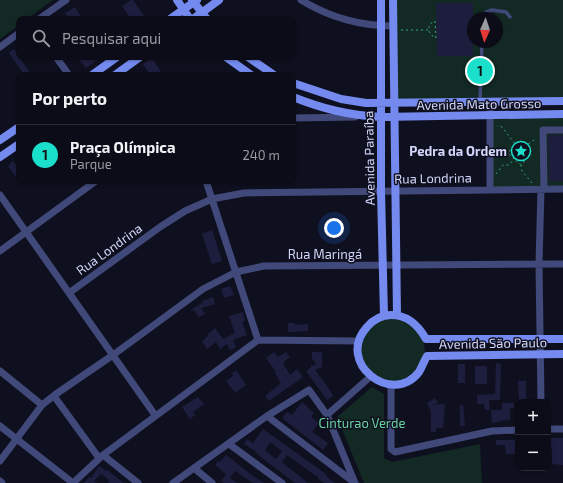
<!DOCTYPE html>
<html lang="pt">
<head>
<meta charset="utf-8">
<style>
	body { margin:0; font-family:"Exo 2",sans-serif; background:#141520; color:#f1f3f6 }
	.controls { position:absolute; right:12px; bottom:12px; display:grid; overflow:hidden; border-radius:8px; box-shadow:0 1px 3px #0004 }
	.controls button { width:36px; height:36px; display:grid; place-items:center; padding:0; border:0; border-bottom:1px solid #2b2c36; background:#0b0c17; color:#f1f3f6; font:20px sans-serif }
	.compass { position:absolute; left:467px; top:12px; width:36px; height:36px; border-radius:50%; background:#0b0c17; box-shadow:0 1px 3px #0004; rotate:183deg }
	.you { position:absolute; left:334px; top:228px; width:14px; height:14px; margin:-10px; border:3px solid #fff; border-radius:50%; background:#1a73e8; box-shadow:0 0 0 6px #1a73e833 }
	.badge { display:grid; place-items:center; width:26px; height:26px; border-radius:50%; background:#1adfcb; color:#111; font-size:13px; font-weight:700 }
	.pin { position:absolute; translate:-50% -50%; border:2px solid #fff; box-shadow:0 1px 4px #0006 }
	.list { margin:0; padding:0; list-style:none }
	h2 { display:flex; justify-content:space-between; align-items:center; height:52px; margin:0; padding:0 16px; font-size:17px }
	h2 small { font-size:13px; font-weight:400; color:#9a9ba1 }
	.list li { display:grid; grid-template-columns:26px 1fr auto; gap:12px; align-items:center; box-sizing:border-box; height:60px; padding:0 16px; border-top:1px solid #2b2c36 }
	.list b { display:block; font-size:15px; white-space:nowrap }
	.list p { margin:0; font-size:13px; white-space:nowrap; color:#9a9ba1 }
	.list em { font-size:13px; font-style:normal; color:#9a9ba1 }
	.icon { flex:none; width:22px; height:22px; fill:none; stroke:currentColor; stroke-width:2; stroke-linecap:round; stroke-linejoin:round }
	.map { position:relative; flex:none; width:563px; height:483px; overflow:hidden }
	.search { position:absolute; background:#0b0c17; box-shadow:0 1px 3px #0004; left:16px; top:16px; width:280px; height:44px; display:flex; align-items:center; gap:10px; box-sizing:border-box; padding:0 14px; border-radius:8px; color:#9a9ba1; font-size:15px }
	.panel { position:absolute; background:#0b0c17; box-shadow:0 1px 3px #0004; left:16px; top:72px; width:280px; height:112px; border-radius:8px }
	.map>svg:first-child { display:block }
</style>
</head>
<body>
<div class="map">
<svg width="563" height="483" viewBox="0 0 563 483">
	<rect width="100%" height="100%" fill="#0f101f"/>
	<path fill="#132923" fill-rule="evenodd" d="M0 0H53L27 19H19V25L0 39Z
		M395 0H563V99L398 102ZM473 18H497V42H473Z
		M491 117H563V188L493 187Z
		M392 317 412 323 424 341 425 356 419 369 401 381 389 383 368 372 359 350 371 324Z
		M372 387 384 394V458L392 462 480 444 482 483H364L337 417Z"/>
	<path fill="#1d1e3e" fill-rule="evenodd" d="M131 0H133L146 19H131L122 6Z
		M436 3H473V56H437Z
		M75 7 82 19H69L65 13Z
		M14 49 19 57 32 75H27L24 72 23 73 9 53Z
		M77 57H94L96 61 86 68Z
		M152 58 161 72 157 75H150L143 64Z
		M548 135H563V181H549Z
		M13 161 19 169V173L15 176 8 166Z
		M212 230 222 261 212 264 202 234Z
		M230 286 234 295 224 298 221 289Z
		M213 297 215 304 201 308 205 314 199 317 194 310 191 311V310L203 302 202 301Z
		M243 312 245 321 242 322 247 335 233 340 236 347 230 350 227 344 220 349 216 342 207 349 202 341 208 336 207 335 215 328 223 339 235 333 229 316Z
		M288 323H295V325L308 324V331L288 332Z
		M274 352 278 357 286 352 290 357 283 363 290 375 297 369 303 377 269 401 265 396 281 383 275 373 276 372 266 358Z
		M312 352H322V367L315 370 329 389 333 396 327 400 306 371 311 367V365L312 366 316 364 312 358Z
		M496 363 501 364 500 400H489L490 410H485L484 404H477V395L495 394Z
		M458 364H465V383H458Z
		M475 366H487V384H475Z
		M236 370 246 385 235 393 226 381 233 376 232 373Z
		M518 381H526V402H519Z
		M198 397 204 404 193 412 195 415 190 419 182 407Z
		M435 398 438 403 432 405 445 404 443 428H436V432H431V414L430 409 427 403Z
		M302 402 314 413 311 417 319 423 312 432 328 443 323 450 282 418 287 412 292 415Z
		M502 403H514V408H510V420L499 421V422L492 423 491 410H502Z
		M460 405H463L465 426H460Z
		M263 429 323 472 327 475 326 476 335 483H324L318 479 319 478 287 455 282 462 308 483H295L262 458 256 453 257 452 244 444 247 439 253 443ZM270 442 282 451 276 459 265 450Z
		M550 438H563V465L552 464V449H550Z
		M496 440H518V454H506L505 445H496Z
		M226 455 253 476 264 483H253L235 471 230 478 237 483H224L221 481 226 474 215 465 218 461 220 462Z
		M99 466 106 471 107 470 124 483H108L110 481 101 474 94 481 97 483H84L89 477 91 478Z"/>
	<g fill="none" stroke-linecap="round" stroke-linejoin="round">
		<path stroke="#3ba589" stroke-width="1" stroke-dasharray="2 3" stroke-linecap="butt" d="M435 21 436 38C430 35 427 31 430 24Z
			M401 30H428
			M516 144H527
			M521 165 514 159H526
			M496 174 503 165H509L514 159 509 154 510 150 515 144 502 127 497 126
			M532 183 522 171 521 166 527 157 528 144 536 139"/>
		<path stroke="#404979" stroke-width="3.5" d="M482 18 486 12 492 10 506 12 510 17
			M480 101 482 42"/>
		<path stroke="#404979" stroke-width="7" d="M301 0C329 17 361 26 393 26
			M39 19 66 0
			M0 47 19 33
			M56 57 69 75
			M490 102V189
			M293 118 355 117
			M206 181 258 340
			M544 189 543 130H563
			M0 195 155 415
			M0 251 96 181
			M69 293 160 227 185 211 212 199 244 193 563 189
			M0 371 42 405
			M391 384V449L395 452 492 431 518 430
			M54 396 99 458
			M541 402 539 264 541 189
			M327 415 370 377
			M267 416 355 483
			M0 426 73 483
			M548 429H563
			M229 444 282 483
			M103 455 138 483
			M0 461 42 405 56 394 113 355 203 289 236 272 264 266 563 264
			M194 468 212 483
			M0 481 2 483
			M73 483 103 455 258 340 358 341
			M173 483 267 416 309 390 327 415 355 483"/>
		<path stroke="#748aef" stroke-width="8" d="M177 0 190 19
			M192 0 207 19
			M381 0V191L384 316
			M393 0 397 315
			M170 19 197 0
			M193 19 219 0
			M226 57 251 75
			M248 57 274 75
			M92 75 117 57
			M115 75 140 57
			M293 83 341 99 366 103 563 101
			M293 97C323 109 348 115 381 117L563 114
			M0 140 19 127
			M0 157 19 144
			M563 339H426C418 325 408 315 391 315 381 315 373 320 367 327 335 362 392 407 419 372 422 367 424 361 427 356L563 354"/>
	</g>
	<defs>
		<g id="sight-ring" transform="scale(1)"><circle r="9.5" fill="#0f101f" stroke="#1adfcb" stroke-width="1.5"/><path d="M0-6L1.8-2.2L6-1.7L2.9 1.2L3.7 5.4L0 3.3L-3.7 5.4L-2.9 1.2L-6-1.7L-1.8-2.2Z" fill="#1adfcb"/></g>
	</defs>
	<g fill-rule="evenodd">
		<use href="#sight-ring" x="521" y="151"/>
	</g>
	<g text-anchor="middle" stroke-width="3" stroke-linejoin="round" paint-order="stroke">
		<g font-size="13" fill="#d3d6fa" stroke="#0f101f">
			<text transform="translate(479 104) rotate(-1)" y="5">Avenida Mato Grosso</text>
			<text transform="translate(369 158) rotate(-91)" y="5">Avenida Paraíba</text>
			<text transform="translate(433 178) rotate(-1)" y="5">Rua Londrina</text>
			<text transform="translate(109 249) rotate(-36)" y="5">Rua Londrina</text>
			<text x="325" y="259">Rua Maringá</text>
			<text transform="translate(493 343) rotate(-1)" y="5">Avenida São Paulo</text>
		</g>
		<g font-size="13" font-weight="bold" fill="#d3d6fa" stroke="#0f101f" text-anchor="end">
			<text x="507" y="156">Pedra da Ordem</text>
		</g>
		<g font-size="13" fill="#67d1a1" stroke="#0f101f">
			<text x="362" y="428">Cinturao Verde</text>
		</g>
	</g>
</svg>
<div class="controls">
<button>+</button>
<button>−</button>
</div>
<svg class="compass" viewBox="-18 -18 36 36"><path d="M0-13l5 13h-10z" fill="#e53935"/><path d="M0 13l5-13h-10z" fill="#9a9ba1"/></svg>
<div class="you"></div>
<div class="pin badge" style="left:480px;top:71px">1</div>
<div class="search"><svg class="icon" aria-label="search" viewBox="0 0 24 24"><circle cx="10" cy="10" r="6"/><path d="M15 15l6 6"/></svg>Pesquisar aqui</div>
<section class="panel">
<h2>Por perto<small></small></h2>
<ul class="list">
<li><span class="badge">1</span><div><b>Praça Olímpica</b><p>Parque</p></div><em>240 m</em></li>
</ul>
</section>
</div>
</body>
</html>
